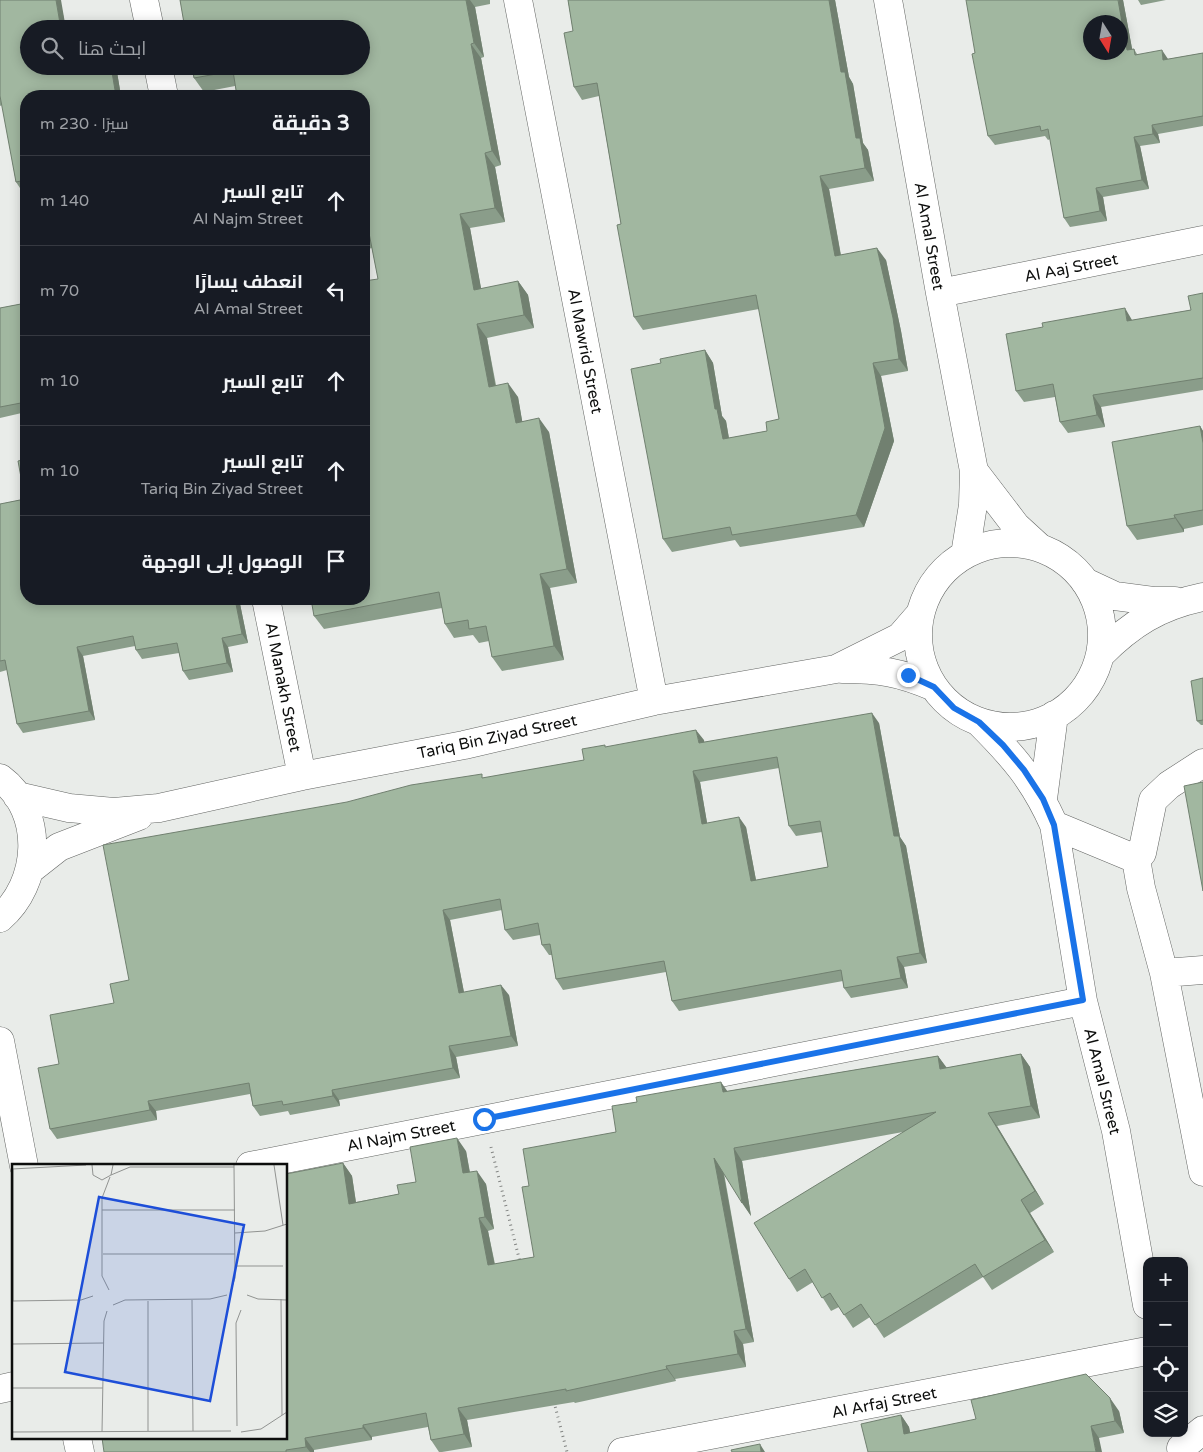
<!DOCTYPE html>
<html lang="ar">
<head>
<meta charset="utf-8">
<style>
	body { margin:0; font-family:"Varela Round",Cairo,sans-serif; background:#20242c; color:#f1f3f6; direction:rtl }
	.controls { position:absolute; right:15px; bottom:15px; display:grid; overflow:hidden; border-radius:10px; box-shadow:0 2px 12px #0003 }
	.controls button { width:45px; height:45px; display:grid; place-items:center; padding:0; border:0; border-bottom:1px solid #363941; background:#171b24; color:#f1f3f6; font:25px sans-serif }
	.compass { position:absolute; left:1083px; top:15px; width:45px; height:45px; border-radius:50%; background:#171b24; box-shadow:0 2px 12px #0003; rotate:169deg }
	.stop { position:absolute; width:15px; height:15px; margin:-11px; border:4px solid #1a73e8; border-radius:50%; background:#fff }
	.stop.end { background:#1a73e8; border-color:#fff; box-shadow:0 1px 5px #0008 }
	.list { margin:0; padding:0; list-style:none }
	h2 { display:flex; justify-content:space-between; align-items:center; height:65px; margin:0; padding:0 20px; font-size:21px }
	h2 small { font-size:16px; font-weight:400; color:#9ea1a6 }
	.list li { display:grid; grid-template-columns:32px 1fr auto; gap:15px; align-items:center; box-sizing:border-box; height:90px; padding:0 20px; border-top:1px solid #363941 }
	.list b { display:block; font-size:19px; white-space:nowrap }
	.list p { margin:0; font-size:16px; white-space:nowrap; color:#9ea1a6 }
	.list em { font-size:16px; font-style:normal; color:#9ea1a6 }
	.icon { flex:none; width:28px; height:28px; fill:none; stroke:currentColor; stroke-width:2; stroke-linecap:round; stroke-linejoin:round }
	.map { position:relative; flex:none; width:1203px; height:1452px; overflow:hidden; direction:ltr }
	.search { position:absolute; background:#171b24; box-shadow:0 2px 12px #0003; left:20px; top:20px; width:350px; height:55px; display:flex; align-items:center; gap:12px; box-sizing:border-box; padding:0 18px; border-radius:28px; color:#9ea1a6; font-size:19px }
	.panel { position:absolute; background:#171b24; box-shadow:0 2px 12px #0003; left:20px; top:90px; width:350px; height:515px; border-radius:20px; direction:rtl }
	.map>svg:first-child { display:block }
</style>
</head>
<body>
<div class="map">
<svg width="1203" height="1452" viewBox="0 0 1203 1452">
	<rect width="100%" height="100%" fill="#e9ece9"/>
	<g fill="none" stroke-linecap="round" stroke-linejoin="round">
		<g stroke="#636563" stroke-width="29">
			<path id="minor" d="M144 0 150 29
				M518 0 654 701
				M888 0 940 293 974 471 973 505 965 555
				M158 66 164 96
				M940 293 1203 240
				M974 471 1016 526 1040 548
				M918 635a92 92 0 1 1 184 0a92 92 0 1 1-184 0Z
				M1085 582 1115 596 1153 601H1175
				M266 599 302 776
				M1100 655C1131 624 1159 606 1203 597
				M842 669C879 669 900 672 934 687
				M979 722C1013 756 1034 780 1054 825L1083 1001 1116 1131 1147 1305
				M0 778C46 812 40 884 0 918
				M17 796 69 808 114 812 159 808 302 776 464 745 654 701 836 669 900 637 920 614
				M1043 799 1054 715
				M1054 825 1136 859 1141 888 1164 973 1203 1172
				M1136 859 1142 853 1153 800 1169 785 1203 763
				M31 869 59 847 139 816
				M1164 973 1203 970
				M0 1041 24 1166
				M250 1166 1083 1001
				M0 1389 14 1386
				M77 1438 80 1452
				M1181 1448 1203 1430
				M622 1452 1147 1351"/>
		</g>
		<path stroke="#828482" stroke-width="3" stroke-dasharray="1 4" stroke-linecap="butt" d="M491 1147 520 1262
			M554 1402 567 1452"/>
		<use href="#minor" stroke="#fff" stroke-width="28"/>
	</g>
	<path fill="#8a9d8a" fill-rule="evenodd" d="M0 0H60L66 29H29V66H116L121 96H26V191H22L16 182 2 105 0 106Z
		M180 0H490V4L475 7 484 57 481 58 501 165 495 167 505 222 470 228 481 289 518 281 528 295 534 328 487 338 496 385 518 397 522 421 549 432 577 583 550 588 564 660 502 671 492 657 489 641 479 643 473 635 454 638 445 624 442 608 324 629 314 616 378 279 372 248 364 250V96H237L235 86 204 92 194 78Z
		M568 0H835L849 77 853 84 863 143 868 150 874 181 829 189 841 255 886 260 901 331 908 371 881 376 894 441 864 527 740 547 735 540 672 552 663 539 661 363 705 350 713 363 722 416 726 421 729 438 767 431 779 419 759 309 643 330 634 317 621 224 599 96 582 100 574 87 573 31Z
		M1123 0 1132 49H1134L1137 54 1168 59 1203 53V126L1158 134 1160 143 1140 146 1149 189 1103 197 1107 221 1070 227 1064 218 1050 139 1048 140 1045 136 995 145 988 136 975 53Z
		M1138 0H1166L1141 5Z
		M1203 293V390L1101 407 1105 427 1068 433 1060 422 1055 397 1024 402 1016 391 1133 320 1191 310Z
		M26 303V412L0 418V308Z
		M1200 426 1203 431V525L1184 529V532L1137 540 1127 526Z
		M26 459V599H239L248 643 228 647 233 672 189 680 183 671 179 653 142 659 136 650 135 646 83 656 95 720 23 733 17 724 7 670 0 672V504L25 499Z
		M1203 678V725H1201L1197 721Z
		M879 723 900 837 906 846 927 963 904 967 908 988 851 998 844 988 843 981 679 1011 672 1001 666 972 563 990 556 979 552 955H549L542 945 540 935 513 940 505 930 502 910 450 920 464 992 509 995 518 1046 456 1057 460 1078 339 1100 340 1106 290 1115 288 1111 260 1116 253 1106 250 1094 156 1111 157 1120 57 1139 50 1129 59 1064 114 1003 129 980 484 778 584 760 607 747 704 740V742ZM779 768 789 826 796 836 822 832 828 867 756 880 746 827 707 823 700 782Z
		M1021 1054 1030 1067 1040 1118 997 1126 1044 1204 1030 1213 1054 1252 992 1290 983 1277 884 1338 870 1317 853 1328 839 1307 831 1311 813 1282 797 1292 789 1279 903 1132 742 1161 751 1216 724 1173 754 1342 743 1344 746 1367 675 1379 676 1381 575 1403 574 1402 467 1420 472 1447 442 1452H439L431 1440 428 1427 372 1437V1440L314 1450V1452H104L343 1163 352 1176 356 1202 399 1194 416 1182 466 1151 470 1172 486 1184 494 1229 488 1231 495 1264 534 1257 529 1186 616 1132 728 1091 938 1056 946 1068Z
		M1119 1411 1124 1433 1099 1438 868 1452 901 1415 909 1427 910 1433Z"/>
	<path fill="#718070" d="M56 0H61L66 29H61Z
		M466 0H470L475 7 484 57 474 43Z
		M829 0H835L849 77 853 84 863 143 868 150 874 181 865 168 856 138 841 72Z
		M1118 0H1123L1134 59 1127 50Z
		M471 44 481 58 501 165 492 151Z
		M1162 50 1168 59 1163 60Z
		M111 66H116L121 96H116Z
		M1152 125 1158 134 1160 143 1153 134Z
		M1134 137 1140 146 1149 189 1142 180Z
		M485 153 495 167 505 222 495 208Z
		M820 176 829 189 843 268 835 256Z
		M1096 188 1103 197 1107 221 1100 211Z
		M460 214 470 228 484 304 474 290Z
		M877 248 886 260 901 331 908 371 899 359Z
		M518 281 528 295 534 328 524 315Z
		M1125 308 1132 320 1134 332 1127 321Z
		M477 324 487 338 498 401 489 387Z
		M705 350 713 363 722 416 726 421 731 451 723 439 715 409Z
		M873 363 881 376 894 441 864 527 856 515Z
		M508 383 518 397 525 437 516 423Z
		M1093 395 1101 407 1105 427 1097 415Z
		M539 418 549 432 577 583 567 569Z
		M1200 426 1203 431V443Z
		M1174 515 1184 529V532L1175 518Z
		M540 574 550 588 564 660 554 646Z
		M235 599H239L248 643 242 634Z
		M222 638 228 647 233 672 227 663Z
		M77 647 83 656 95 720 89 711Z
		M872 713 879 723 900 837 906 846 927 963 920 953 894 836Z
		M696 730 704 740 706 753 699 743Z
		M693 771 700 782 709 834 702 824Z
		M739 817 746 827 758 891 751 881Z
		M443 910 450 920 466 1003 459 993Z
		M897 957 904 967 908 988 901 978Z
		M501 985 509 995 518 1046 511 1036Z
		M449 1046 456 1057 460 1078 453 1068Z
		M1021 1054 1030 1067 1040 1118 1031 1106Z
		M938 1056 947 1068 940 1069Z
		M721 1082 730 1095 723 1092Z
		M332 1090 339 1100 340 1106 333 1096Z
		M148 1101 156 1111 157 1120 150 1110Z
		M988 1113 997 1126 1044 1204 1035 1191Z
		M457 1138 466 1151 472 1186 463 1173Z
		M734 1148 742 1161 751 1216 742 1203Z
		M714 1158 723 1171 754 1342 746 1329Z
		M343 1163 352 1176 358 1217 349 1204Z
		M477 1171 486 1184 494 1229 485 1217Z
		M1021 1200 1030 1213 1054 1252 1045 1240Z
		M479 1218 488 1231 497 1277 488 1265Z
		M734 1331 743 1344 746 1367 738 1354Z
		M666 1366 675 1379 676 1381 667 1369Z
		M1110 1398 1119 1411 1124 1433 1115 1421Z
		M458 1408 467 1420 472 1447 464 1434Z
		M901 1415 909 1427 913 1446 904 1434Z
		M363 1425 372 1437V1440L363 1428Z
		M1091 1426 1099 1438 1102 1452H1096Z
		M305 1438 314 1450V1452H310L306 1447Z
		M760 1444 765 1452H761Z"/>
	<path fill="#a1b7a0" stroke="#718070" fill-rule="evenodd" d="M0 0H56L61 29H29V66H111L116 96H26V180L16 182 0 96Z
		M180 0H466L474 43 471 44 492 151 485 153 495 208 460 214 474 290 518 281 524 315 477 324 489 387 508 383 516 423 539 418 567 569 540 574 554 646 492 657 486 626 469 629 468 620 445 624 439 592 314 616 311 599H364V281L378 279 369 233 364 234V96H257V95L250 96H237L233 71 194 78 192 66H361V29H185Z
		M568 0H829L841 72H845L856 138H860L865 168 820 176 835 256 877 248 893 318 899 359 873 363 885 428 856 515 732 535 730 527 663 539 631 369 661 363 660 359 705 350 715 409H717L723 439 767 431 766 422 779 419 756 295 634 317 617 225 621 224 597 83 574 87 564 33 573 31Z
		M966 0H1118L1127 50 1134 49 1135 55 1162 50 1163 60 1203 53V116L1152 125 1153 134 1134 137 1142 180 1096 188 1100 211 1064 218 1048 129 1041 131 1040 126 988 136 972 54 975 53ZM1090 22H1120V52H1090Z
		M26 234V247L24 235Z
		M1203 293V378L1093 395 1097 415 1060 422 1053 384 1016 391 1006 334 1043 327 1042 323 1125 308 1127 321 1191 310 1188 296Z
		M26 303V402L0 407V308Z
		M1200 426 1203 443V510L1174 515 1175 518 1127 526 1112 442Z
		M26 459V599H235L242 634 222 638 227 663 183 671 177 643 136 650 133 636 77 647 89 711 17 724 5 660 0 661V504L25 499 18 461Z
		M1203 678V720L1197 721 1191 681Z
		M872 713 894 836H899L920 953 897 957 901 978 844 988 841 970 672 1001 664 961 556 979 550 944 542 945 538 923 505 930 500 899 443 910 459 993 501 985 511 1036 449 1046 453 1068 332 1090 333 1096 283 1105 282 1101 253 1106 249 1083 148 1101 150 1110 50 1129 38 1068 59 1064 50 1015 114 1003 110 984 129 980 103 845 347 802 411 785 482 774V778L584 760 582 749 605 745V747L696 730 699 743ZM777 757 789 826 820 821 828 867 751 881 739 817 702 824 693 771Z
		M1203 782V891L1184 786Z
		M1021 1054 1031 1106 988 1113 1035 1191 1021 1200 1045 1240 983 1277 975 1264 875 1325 861 1304 844 1315 830 1293 822 1298 805 1269 789 1279 754 1223 936 1112 734 1148 742 1203 714 1158 746 1329 734 1331 738 1354 666 1366 667 1369 566 1391V1389L458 1408 464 1434 431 1440 426 1413 363 1425V1428L305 1438 306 1447 286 1450V1452H104L102 1438H286V1174L343 1163 349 1204 399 1194 397 1185 416 1182 410 1147 457 1138 463 1173 477 1171 485 1217 479 1218 488 1265 534 1257 522 1187 529 1186 523 1149 616 1132 612 1106 637 1102 636 1097 721 1082 723 1092 938 1056 940 1069Z
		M1086 1374 1110 1398 1115 1421 1091 1426 1096 1452H868L861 1424 901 1415 904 1434 976 1419 971 1400Z
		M760 1444 761 1452H732L731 1450Z"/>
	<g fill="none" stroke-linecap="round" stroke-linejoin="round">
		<path stroke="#1a73e8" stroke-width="6" d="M484 1119 1083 1000 1054 825 1043 799 1024 770 1003 745 979 722 954 708 934 687 908 675"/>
	</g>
	<g text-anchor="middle" stroke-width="4" stroke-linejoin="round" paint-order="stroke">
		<g font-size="16" fill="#0d0e0d" stroke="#fff">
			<text transform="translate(930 236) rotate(80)" y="6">Al Amal Street</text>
			<text transform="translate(1071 267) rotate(-11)" y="6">Al Aaj Street</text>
			<text transform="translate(586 351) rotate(79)" y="6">Al Mawrid Street</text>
			<text transform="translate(284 687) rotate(79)" y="6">Al Manakh Street</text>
			<text transform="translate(497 736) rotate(-12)" y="6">Tariq Bin Ziyad Street</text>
			<text transform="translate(1103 1081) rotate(76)" y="6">Al Amal Street</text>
			<text transform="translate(401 1135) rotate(-11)" y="6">Al Najm Street</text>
			<text transform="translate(884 1402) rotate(-11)" y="6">Al Arfaj Street</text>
		</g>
	</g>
	<g transform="translate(12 1164)">
		<rect width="275" height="275" fill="#e9ece9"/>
		<path fill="none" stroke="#919391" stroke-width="1" d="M80 1 81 11 90 16 99 11 101 1M262 1 271 61M0 5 74 1M99 11 118 3H222M90 46H223M223 69 253 67 275 60M91 90H223M223 102H271M97 126 90 112V34L98 13M219 126 223 114 222 1M235 131 246 135 275 136M269 135 270 251M180 136 181 267M0 137 69 136 81 132M1 137V5M101 141 113 136 198 135 215 131M0 180 92 179M0 224H91M225 262 224 159 229 146M136 267V137M0 268 219 267M90 268 92 157 95 147M229 268 249 265 275 248"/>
		<path fill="#1d4ed8" fill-opacity="0.15" stroke="#1d4ed8" stroke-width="2.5" d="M87 33 232 61 198 237 53 208Z"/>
		<rect width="275" height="275" fill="none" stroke="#0d0e0d" stroke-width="2.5"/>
	</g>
</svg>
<div class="controls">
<button>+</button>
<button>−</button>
<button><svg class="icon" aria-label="locate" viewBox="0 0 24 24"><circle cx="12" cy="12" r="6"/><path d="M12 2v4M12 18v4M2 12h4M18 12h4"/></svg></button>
<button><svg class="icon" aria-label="layers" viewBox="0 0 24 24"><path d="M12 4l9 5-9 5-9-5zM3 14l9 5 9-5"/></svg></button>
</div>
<svg class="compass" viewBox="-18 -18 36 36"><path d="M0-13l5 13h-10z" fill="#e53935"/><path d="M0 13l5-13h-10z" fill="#9ea1a6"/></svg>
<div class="stop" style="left:484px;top:1119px"></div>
<div class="stop end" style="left:908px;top:675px"></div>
<div class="search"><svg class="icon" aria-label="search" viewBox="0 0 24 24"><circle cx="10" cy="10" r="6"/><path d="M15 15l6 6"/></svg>ابحث هنا</div>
<section class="panel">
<h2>3 دقيقة<small>سيرًا · 230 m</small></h2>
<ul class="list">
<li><svg class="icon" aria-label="ahead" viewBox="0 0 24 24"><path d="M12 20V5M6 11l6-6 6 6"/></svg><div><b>تابع السير</b><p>Al Najm Street</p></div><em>140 m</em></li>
<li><svg class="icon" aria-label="left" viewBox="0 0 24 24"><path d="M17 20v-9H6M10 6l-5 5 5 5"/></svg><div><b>انعطف يسارًا</b><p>Al Amal Street</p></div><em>70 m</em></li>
<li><svg class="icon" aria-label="ahead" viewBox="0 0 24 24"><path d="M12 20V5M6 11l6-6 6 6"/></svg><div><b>تابع السير</b></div><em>10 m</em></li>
<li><svg class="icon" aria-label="ahead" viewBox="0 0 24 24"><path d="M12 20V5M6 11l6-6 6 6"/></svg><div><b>تابع السير</b><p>Tariq Bin Ziyad Street</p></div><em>10 m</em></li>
<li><svg class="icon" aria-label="arrive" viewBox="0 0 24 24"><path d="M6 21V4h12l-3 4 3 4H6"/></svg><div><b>الوصول إلى الوجهة</b></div></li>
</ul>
</section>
</div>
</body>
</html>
